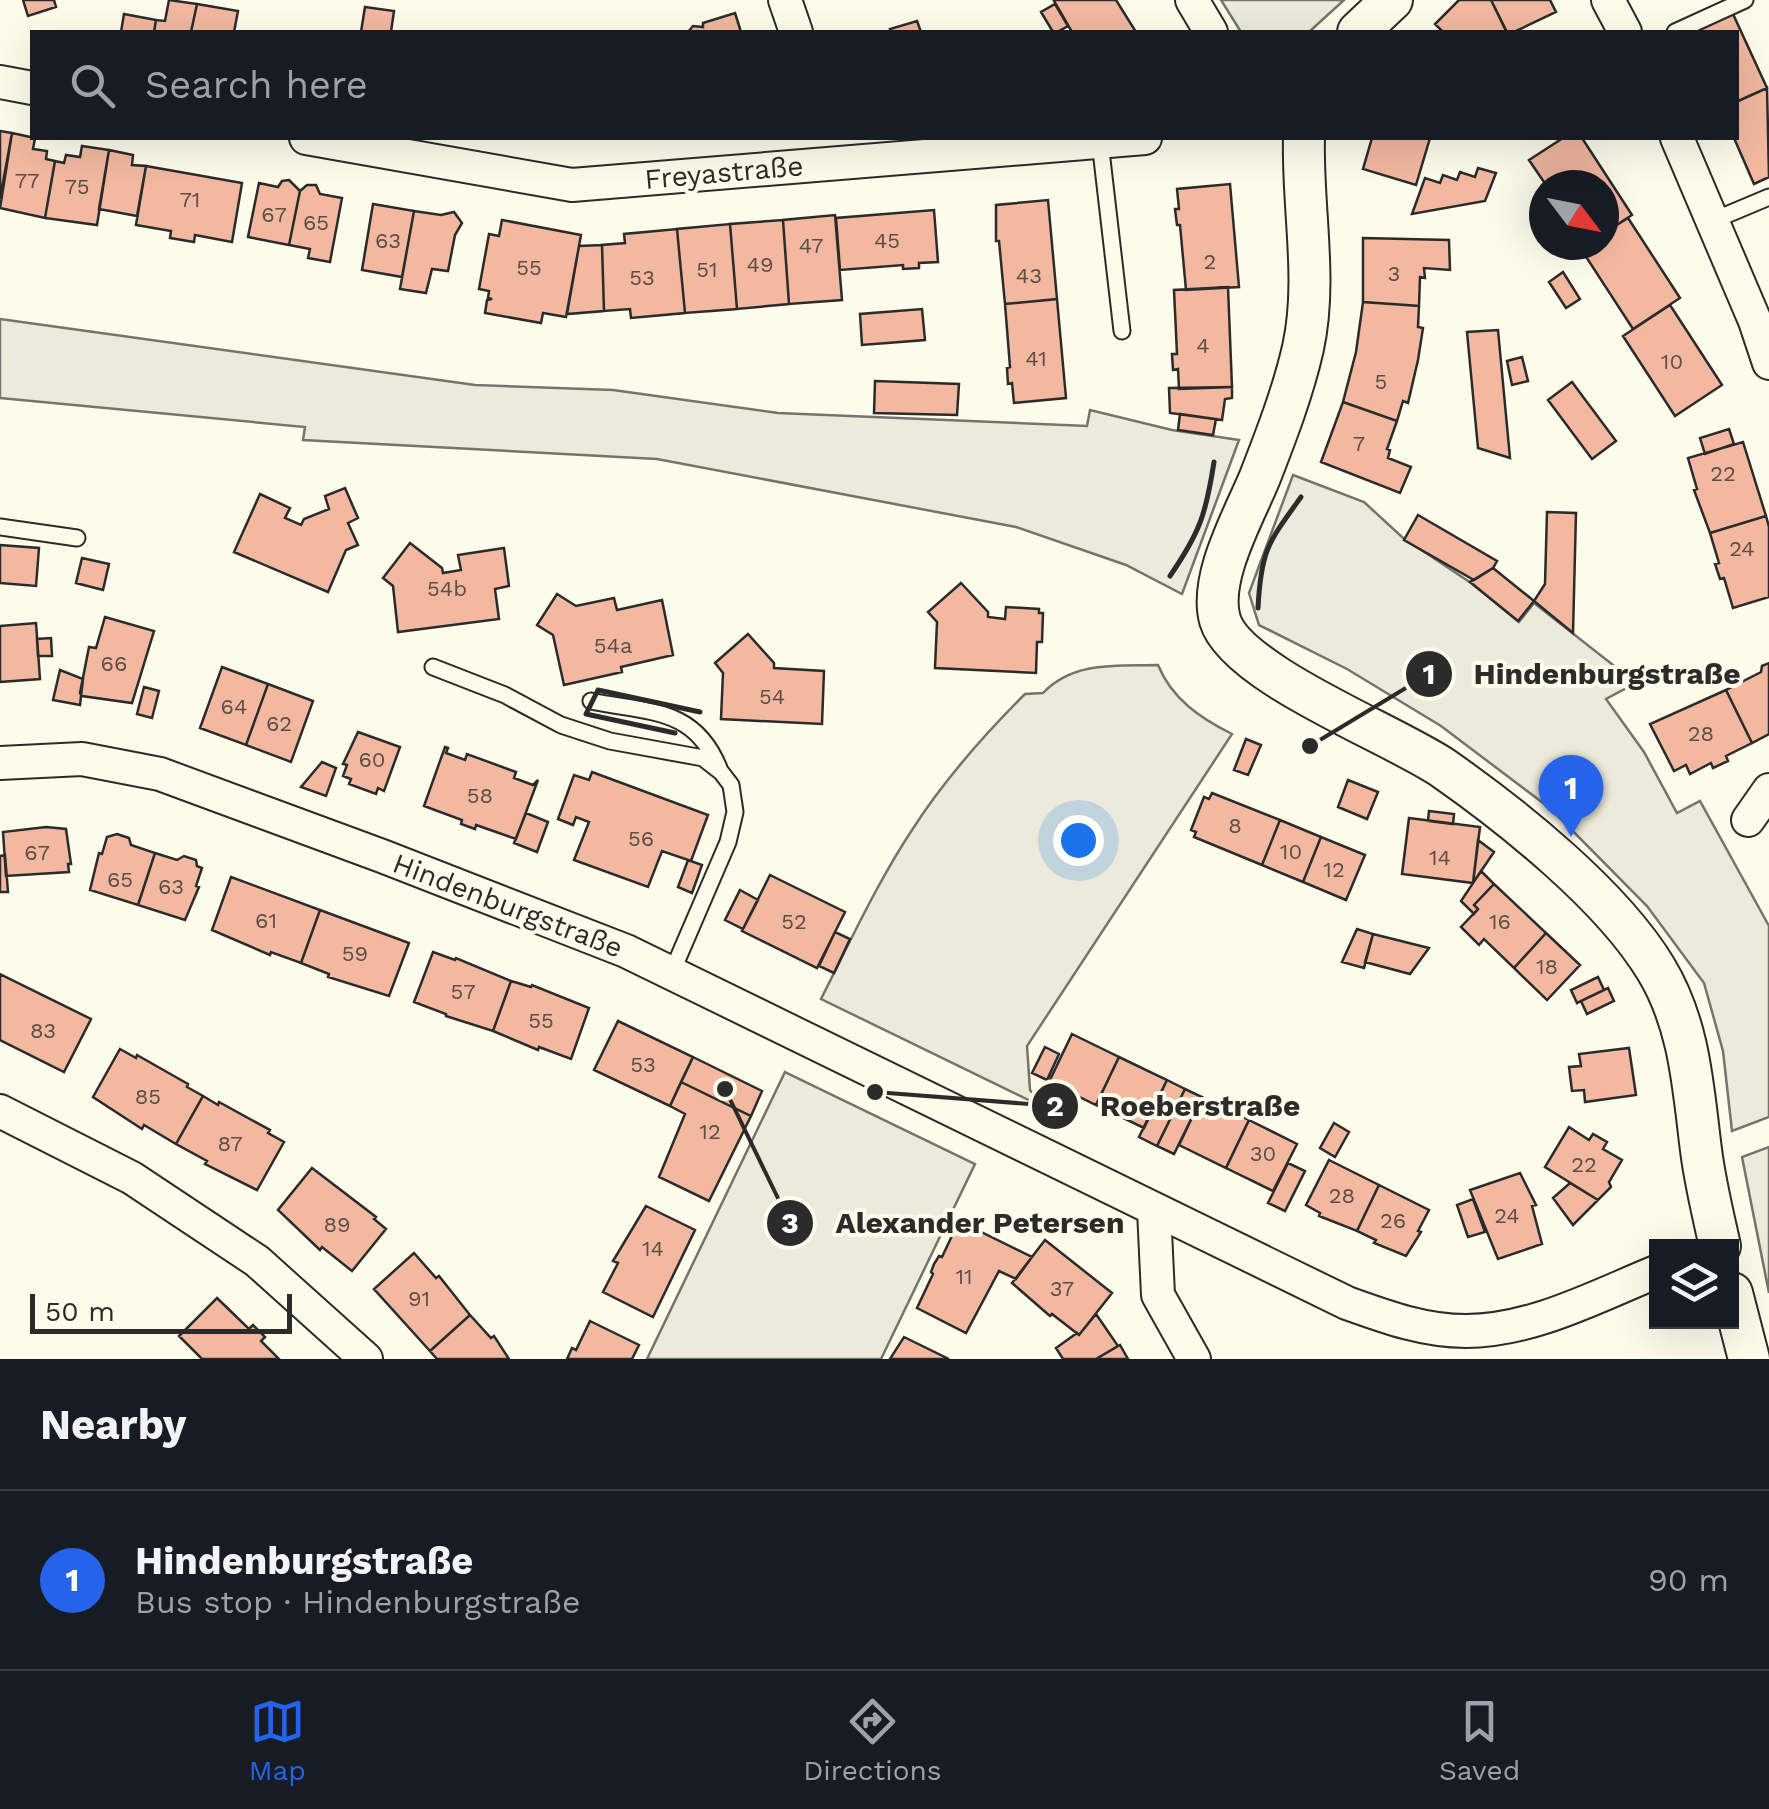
<!DOCTYPE html>
<html lang="en">
<head>
<meta charset="utf-8">
<style>
	body { margin:0; font-family:"Work Sans",sans-serif; background:#242831; color:#f1f3f6 }
	.controls { position:absolute; right:30px; bottom:30px; display:grid; overflow:hidden; border-radius:0px; box-shadow:0 10px 40px #0002 }
	.controls button { width:90px; height:90px; display:grid; place-items:center; padding:0; border:0; border-bottom:2px solid #363941; background:#171b24; color:#f1f3f6; font:50px sans-serif }
	.compass { position:absolute; left:1529px; top:170px; width:90px; height:90px; border-radius:50%; background:#171b24; box-shadow:0 10px 40px #0002; rotate:122deg }
	.scale { position:absolute; left:30px; bottom:25px; width:262px; box-sizing:border-box; padding-left:10px; border:5px solid #2b2b2b; border-top:0; font-size:28px; line-height:35px; white-space:nowrap; color:#2b2b2b; -webkit-text-stroke:8px #fdfbea; paint-order:stroke }
	.you { position:absolute; left:1078px; top:840px; width:35px; height:35px; margin:-25px; border:8px solid #fff; border-radius:50%; background:#1a73e8; box-shadow:0 0 0 15px #1a73e833 }
	.badge { display:grid; place-items:center; width:65px; height:65px; border-radius:50%; background:#2563eb; color:#fff; font-size:32px; font-weight:700 }
	.pin { position:absolute; translate:-50% -82px; filter:drop-shadow(0 2px 5px #0008) }
	.pin::after { content:''; position:absolute; top:52px; width:35px; height:30px; background:inherit; clip-path:polygon(0 0,100% 0,50% 100%) }
	.list { margin:0; padding:0; list-style:none }
	h2 { display:flex; justify-content:space-between; align-items:center; height:130px; margin:0; padding:0 40px; font-size:42px }
	h2 small { font-size:32px; font-weight:400; color:#9ea1a6 }
	.list li { display:grid; grid-template-columns:65px 1fr auto; gap:30px; align-items:center; box-sizing:border-box; height:180px; padding:0 40px; border-top:2px solid #363941 }
	.list b { display:block; font-size:38px; white-space:nowrap }
	.list p { margin:0; font-size:32px; white-space:nowrap; color:#9ea1a6 }
	.list em { font-size:32px; font-style:normal; color:#9ea1a6 }
	.icon { flex:none; width:55px; height:55px; fill:none; stroke:currentColor; stroke-width:2; stroke-linecap:round; stroke-linejoin:round }
	.map { position:relative; flex:none; width:1769px; height:1359px; overflow:hidden }
	.search { position:absolute; background:#171b24; box-shadow:0 10px 40px #0002; left:30px; right:30px; top:30px; height:110px; display:flex; align-items:center; gap:25px; box-sizing:border-box; padding:0 35px; border-radius:0px; color:#9ea1a6; font-size:38px }
	.sheet { height:310px; background:#171b24 }
	nav { display:flex; justify-content:space-around; align-items:center; box-sizing:border-box; height:140px; border-top:2px solid #363941; background:#171b24; font-size:28px; color:#9ea1a6 }
	nav a { display:grid; justify-items:center; gap:5px }
	nav .on { color:#2563eb }
	.map>svg:first-child { display:block }
</style>
</head>
<body>
<div class="map">
<svg width="1769" height="1359" viewBox="0 0 1769 1359">
	<rect width="100%" height="100%" fill="#fdfbea"/>
	<path fill="#ecebdb" stroke="#74746e" stroke-width="2.5" d="M1221 0H1344L1309 32H1241Z
		M0 319 475 385 613 390 778 413 1087 426 1090 410 1172 430 1239 440 1182 594 1126 565 1016 527 657 459 303 440 305 427 0 398Z
		M1293 475 1364 502 1402 537 1471 583 1519 622 1534 603 1636 683 1606 699 1644 752 1677 813 1700 801 1769 926V1117L1732 1131 1723 1051 1704 983 1647 906 1551 809 1441 726 1347 669 1259 625 1249 593Z
		M1158 665C1172 699 1200 718 1232 734L1027 1046 1030 1090 1043 1107 821 999C850 942 877 883 912 830 944 780 983 736 1025 694L1043 693C1074 661 1116 666 1158 665Z
		M785 1072 975 1164 881 1359H647Z
		M1769 1147V1293L1742 1157Z"/>
	<path fill="#f2b8a0" stroke="#2b2b2b" stroke-width="2.5" d="M23 0H54L56 7 28 16Z
		M169 0 197 4 191 32H154L156 20 165 21Z
		M1056 0H1116L1136 32H1072L1054 1Z
		M1459 0H1491L1506 31 1443 32 1435 24Z
		M1491 0H1550L1556 12 1514 32H1507Z
		M197 4 238 11 234 32H191Z
		M1055 4 1068 26 1057 32H1053L1041 12Z
		M365 7 394 11 391 32H361Z
		M735 13 741 32H745H688L693 26 703 27V23Z
		M124 14 156 20 154 32H121Z
		M1733 14 1767 88 1736 102V32H1692Z
		M917 21 921 32H891L890 29Z
		M1767 88 1769 177 1754 184 1734 138H1736V102Z
		M0 131 12 133 0 199Z
		M12 133 35 138 33 149 47 151 46 159 55 161 45 218 0 208Z
		M1372 138H1430L1416 185 1363 169Z
		M1563 138H1582L1632 215 1604 233V185H1546L1529 160Z
		M82 146 109 150 97 225 45 218 55 161 64 163 66 155 80 157Z
		M109 150 133 155 132 165 146 166 137 216 99 209Z
		M146 166 242 183 232 242 195 235 194 242 170 238 171 231 136 225Z
		M1478 168 1496 173 1485 201 1412 214 1425 178 1440 183 1443 175 1457 180 1460 172 1475 177Z
		M289 180 300 191 289 245 248 237 259 183 278 187 282 181Z
		M1230 184 1239 287 1186 290 1180 225H1177L1175 209H1179L1177 189Z
		M307 185H316L320 194 342 198 330 262 308 258 310 249 289 245 300 191Z
		M1048 200 1057 299 1005 304 999 241H996V205Z
		M373 204 414 211 402 277 362 270Z
		M934 210 938 262 919 263V268L903 269V265L840 270 836 218Z
		M414 211 441 215 454 212 462 223 455 235 448 271 432 269 426 293 400 289Z
		M835 215 842 300 789 304 783 220Z
		M1628 218 1680 298 1633 329 1581 249 1586 245H1604V233Z
		M502 220 581 235 566 317 543 313 541 323 485 313 487 300 492 299 488 298 489 291 479 289 489 234 499 236Z
		M783 220 789 304 737 309 730 224Z
		M730 224 737 309 685 313 677 229Z
		M677 229 685 313 631 318 630 309 604 311 602 245 625 243 624 234Z
		M1363 238 1449 240 1450 270 1424 268 1425 278 1420 277 1419 306 1363 302Z
		M602 245 604 311 567 314 579 246Z
		M1563 272 1580 299 1566 308 1549 282Z
		M1228 287 1232 387 1179 389 1178 369 1173 370 1172 354H1177L1174 290Z
		M1057 299 1066 398 1014 403 1012 383 1008 384 1007 368 1010 367 1005 304Z
		M1363 302 1419 306 1418 327 1423 328 1418 360 1408 403 1403 401 1397 421 1343 402 1356 352Z
		M1670 305 1722 385 1675 416 1623 336Z
		M922 309 925 340 862 345 860 314Z
		M1498 330 1510 458 1478 448 1467 332Z
		M1522 357 1528 381 1512 385 1507 361Z
		M875 381 959 384 957 415 874 413Z
		M1572 382 1616 441 1592 459 1548 400Z
		M1232 387V398L1225 399 1222 420 1170 413 1169 388Z
		M1343 402 1397 421 1387 449 1390 450 1388 458 1411 467 1400 493 1321 462Z
		M1180 414 1216 419 1213 435 1178 430Z
		M1729 429 1734 444 1705 454 1700 438Z
		M1743 442 1766 516 1710 533 1694 490 1697 489 1688 458Z
		M345 488 358 518 348 523 358 545 346 550 328 592 234 552 260 494 290 508 285 518 301 525 304 519 329 509 325 496Z
		M1547 512 1576 513 1573 633 1534 601 1545 584Z
		M1418 515 1497 561 1493 568 1474 580 1404 540Z
		M1766 516 1769 527V597L1733 608 1724 578 1720 579 1715 564 1719 563 1710 533Z
		M410 543 442 568 443 573 461 570 458 555 504 548 509 586 495 589 499 619 398 632 393 586 383 578Z
		M0 545 39 548 36 586 0 583Z
		M82 558 109 564 103 590 76 583Z
		M1493 568 1534 601 1518 621 1470 582Z
		M961 583 988 612V617L1005 619 1006 607 1039 609V613H1043L1042 642H1037L1036 673 935 668 937 622 928 612Z
		M557 594 576 606 614 598 617 610 662 600 673 655 621 667 622 672 564 685 553 635 537 625Z
		M105 617 154 631 132 703 82 696 80 693 89 647 96 648Z
		M36 623 40 679 0 682V626Z
		M748 634 774 663V668L824 671 822 724 721 719 723 673 715 663Z
		M51 638 52 656H38L37 639Z
		M1769 663V734L1752 743 1726 690 1761 672 1762 666Z
		M222 667 268 684 246 745 200 728Z
		M60 670 83 679 80 705 53 700Z
		M268 684 313 701 291 762 246 745Z
		M144 687 159 691 152 718 137 714Z
		M1726 690 1752 743 1726 756 1728 761 1713 768 1711 763 1690 774 1686 765 1674 771 1650 724Z
		M358 732 400 747 384 791 378 788 376 794 349 784 351 779 343 776 347 765 343 764Z
		M1246 739 1261 745 1248 775 1234 770Z
		M445 747 448 748 446 753 465 760 467 754 516 772 514 778 533 785 538 780 516 839 476 825 475 829 461 824 462 820 424 806Z
		M322 762 336 768 326 796 301 787Z
		M592 772 708 815 691 861 662 851 648 887 574 860 589 822 576 817 573 825 558 819 574 775 589 780Z
		M1348 780 1378 792 1367 819 1338 807Z
		M1212 793 1280 820 1262 865 1194 837 1196 832 1191 830 1204 797 1209 799Z
		M1429 811 1454 814 1453 824 1428 821Z
		M526 813 548 822 537 852 514 843Z
		M1409 818 1480 827 1473 883 1402 874Z
		M1280 820 1321 837 1303 882 1262 865Z
		M46 827 66 829 71 864H68L69 872 6 876 3 832Z
		M117 834 129 838 131 845 155 853 138 905 90 890 99 853 102 854 107 837Z
		M1321 837 1365 855 1346 900 1303 882Z
		M1478 840 1494 852 1473 883Z
		M155 853 177 860 184 856 196 860 197 866 202 868 196 886 199 887 185 920 138 905Z
		M5 855 8 892H0V856Z
		M688 860 702 865 692 893 678 887Z
		M1481 871 1494 884 1474 905 1478 909 1474 914 1461 901Z
		M770 875 845 912 817 968 742 931Z
		M231 877 320 910 301 963 271 952 270 955 212 930Z
		M1494 884 1546 933 1514 968 1484 939 1479 945 1461 927 1478 909 1474 905Z
		M740 890 758 900 743 929 725 920Z
		M320 910 409 943 389 996 328 977 329 974 301 963Z
		M1357 929 1373 934 1364 968 1342 962Z
		M835 932 850 939 834 973 819 966Z
		M1546 933 1580 965 1547 1000 1514 968Z
		M1373 934 1429 948 1410 974 1365 962Z
		M433 952 455 960 456 958 511 981 493 1031 446 1016V1014L414 1002Z
		M0 974 91 1019 64 1072 0 1040Z
		M1598 977 1604 990 1577 1003 1571 990Z
		M511 981 531 987 532 985 589 1008 571 1059 539 1047 538 1050 493 1031Z
		M1608 988 1614 1001 1587 1014 1581 1001Z
		M618 1021 693 1057 670 1106 594 1070Z
		M1072 1034 1119 1057 1096 1105 1049 1082Z
		M1045 1047 1059 1054 1047 1080 1032 1073Z
		M1629 1048 1636 1095 1585 1102 1584 1090 1572 1091 1569 1067 1581 1066 1579 1054Z
		M120 1049 136 1058 137 1055 188 1084 187 1087 203 1096 176 1144 144 1125 142 1129 93 1097Z
		M693 1057 762 1091 751 1116 681 1082Z
		M1119 1057 1167 1080 1144 1128 1096 1105Z
		M1167 1080 1185 1089 1157 1146 1139 1137Z
		M681 1082 751 1116 709 1201 659 1177 685 1114 670 1106Z
		M1185 1089 1202 1097 1174 1154 1157 1146Z
		M203 1096 218 1105 219 1102 270 1130 268 1133 284 1142 257 1190 205 1164 207 1161 176 1144Z
		M1202 1097 1249 1120 1226 1168 1179 1145Z
		M1249 1120 1297 1144 1273 1191 1226 1168Z
		M1334 1123 1349 1132 1335 1157 1320 1148Z
		M1569 1127 1589 1140 1593 1134 1607 1142 1603 1149 1622 1160 1609 1182 1611 1187 1598 1200 1545 1167Z
		M1329 1160 1379 1185 1357 1231 1319 1216 1320 1213 1306 1205Z
		M1288 1163 1305 1171 1285 1211 1268 1203Z
		M312 1168 376 1217 374 1219 386 1229 352 1271 322 1247 320 1250 278 1210Z
		M1520 1173 1536 1205 1532 1206 1542 1244 1498 1259 1470 1190Z
		M1570 1183 1598 1200 1573 1225 1553 1198Z
		M1379 1185 1429 1210 1418 1231 1421 1232 1406 1256 1374 1243 1376 1240 1357 1231Z
		M1473 1199 1485 1232 1468 1237 1457 1205Z
		M646 1206 695 1230 653 1317 603 1292 618 1263 613 1261Z
		M959 1221 1032 1257 1016 1279 999 1271 966 1333 917 1308 933 1274 931 1272 934 1264 939 1256 942 1257Z
		M1045 1240 1112 1293 1079 1335 1052 1314 1050 1316 1012 1283Z
		M414 1253 436 1278 439 1276 470 1315 430 1351 374 1289Z
		M217 1298 249 1329 253 1325 265 1337 261 1341 279 1359H202L179 1336Z
		M1096 1314 1118 1346 1096 1359H1063L1056 1348 1077 1333 1079 1335Z
		M470 1315 491 1338 494 1336 509 1359H437L430 1351Z
		M590 1321 639 1345 632 1359H567L572 1348 576 1350Z
		M904 1337 949 1359H890Z
		M1120 1345 1128 1359H1096L1118 1346Z"/>
	<g fill="none" stroke-linecap="round" stroke-linejoin="round">
		<g stroke="#2b2b2b" stroke-width="19">
			<path id="service" d="M1675 32 1745 0
				M1100 142 1122 331
				M1712 221 1769 197
				M0 527 77 538
				M433 667 505 695 561 725 610 741 703 758 721 772 731 785 735 812 728 842 672 972
				M591 701C649 713 694 707 719 768"/>
		</g>
		<g stroke="#2b2b2b" stroke-width="36">
			<path id="minor" d="M785 0 796 32
				M1192 0 1211 32
				M1608 0 1625 32
				M0 82 32 88
				M306 138 572 185 1145 138
				M1677 138 1755 321 1769 363
				M0 763 82 759 160 774 382 856 626 951 1347 1303C1386 1317 1424 1331 1466 1331 1532 1331 1597 1296 1656 1272
				M1748 820 1769 790
				M0 1111 132 1178 257 1261 366 1359
				M1154 1210 1158 1295 1194 1359"/>
		</g>
		<g stroke="#2b2b2b" stroke-width="44">
			<path id="tertiary" d="M1358 32 1392 0
				M1304 138C1302 207 1318 280 1303 348 1293 392 1276 436 1260 477 1244 516 1208 578 1220 620 1236 674 1393 734 1443 768 1513 817 1612 896 1656 969 1690 1025 1693 1087 1701 1150 1705 1182 1713 1215 1720 1246
				M1732 1293 1749 1359"/>
		</g>
		<use href="#service" stroke="#fdfbea" stroke-width="15"/>
		<use href="#minor" stroke="#fdfbea" stroke-width="32"/>
		<use href="#tertiary" stroke="#fdfbea" stroke-width="40"/>
		<path stroke="#2b2b2b" stroke-width="5" d="M1170 576C1200 532 1206 514 1214 462
			M1258 608C1261 550 1268 543 1301 497
			M675 733 586 714 598 690 700 712"/>
	</g>
	<g text-anchor="middle" stroke-width="8" stroke-linejoin="round" paint-order="stroke">
		<g font-size="22" fill="#5d4e48">
			<text x="27" y="188">77</text>
			<text x="77" y="194">75</text>
			<text x="190" y="207">71</text>
			<text x="274" y="222">67</text>
			<text x="316" y="230">65</text>
			<text x="388" y="248">63</text>
			<text x="887" y="248">45</text>
			<text x="811" y="253">47</text>
			<text x="1210" y="269">2</text>
			<text x="760" y="272">49</text>
			<text x="529" y="275">55</text>
			<text x="707" y="277">51</text>
			<text x="1394" y="281">3</text>
			<text x="1029" y="283">43</text>
			<text x="642" y="285">53</text>
			<text x="1203" y="353">4</text>
			<text x="1036" y="366">41</text>
			<text x="1672" y="369">10</text>
			<text x="1381" y="389">5</text>
			<text x="1359" y="451">7</text>
			<text x="1723" y="481">22</text>
			<text x="1742" y="556">24</text>
			<text x="447" y="596">54b</text>
			<text x="613" y="653">54a</text>
			<text x="114" y="671">66</text>
			<text x="772" y="704">54</text>
			<text x="234" y="714">64</text>
			<text x="279" y="731">62</text>
			<text x="1701" y="741">28</text>
			<text x="372" y="767">60</text>
			<text x="480" y="803">58</text>
			<text x="1235" y="833">8</text>
			<text x="641" y="846">56</text>
			<text x="1291" y="859">10</text>
			<text x="37" y="860">67</text>
			<text x="1440" y="865">14</text>
			<text x="1334" y="877">12</text>
			<text x="120" y="887">65</text>
			<text x="171" y="894">63</text>
			<text x="266" y="928">61</text>
			<text x="794" y="929">52</text>
			<text x="1500" y="929">16</text>
			<text x="355" y="961">59</text>
			<text x="1547" y="974">18</text>
			<text x="463" y="999">57</text>
			<text x="541" y="1028">55</text>
			<text x="43" y="1038">83</text>
			<text x="643" y="1072">53</text>
			<text x="148" y="1104">85</text>
			<text x="710" y="1139">12</text>
			<text x="230" y="1151">87</text>
			<text x="1263" y="1161">30</text>
			<text x="1584" y="1172">22</text>
			<text x="1342" y="1203">28</text>
			<text x="1507" y="1223">24</text>
			<text x="1393" y="1228">26</text>
			<text x="337" y="1232">89</text>
			<text x="653" y="1256">14</text>
			<text x="964" y="1284">11</text>
			<text x="1062" y="1296">37</text>
			<text x="419" y="1306">91</text>
		</g>
		<g font-size="28" fill="#2b2b2b" stroke="#fdfbea">
			<text transform="translate(724 172) rotate(-5)" y="10">Freyastraße</text>
			<text transform="translate(508 905) rotate(21)" y="10">Hindenburgstraße</text>
		</g>
	</g>
	<path fill="none" stroke="#2b2b2b" stroke-width="4" d="M1310 746L1429 674M875 1092L1055 1106M725 1089L790 1223"/>
	<g fill="#2b2b2b" stroke="#fdfbea" stroke-width="4">
		<circle cx="1310" cy="746" r="10"/>
		<circle cx="875" cy="1092" r="10"/>
		<circle cx="725" cy="1089" r="10"/>
		<circle cx="1429" cy="674" r="25"/>
		<circle cx="1055" cy="1106" r="25"/>
		<circle cx="790" cy="1223" r="25"/>
	</g>
	<g font-size="30" text-anchor="middle" font-weight="bold" fill="#fff">
		<text x="1429" y="684">1</text>
		<text x="1055" y="1116">2</text>
		<text x="790" y="1233">3</text>
	</g>
	<g font-size="30" text-anchor="middle" font-weight="bold" fill="#2b2b2b" stroke="#fdfbea" stroke-width="8" stroke-linejoin="round" paint-order="stroke">
		<text x="1607" y="684">Hindenburgstraße</text>
		<text x="1200" y="1116">Roeberstraße</text>
		<text x="980" y="1233">Alexander Petersen</text>
	</g>
</svg>
<div class="controls">
<button><svg class="icon" aria-label="layers" viewBox="0 0 24 24"><path d="M12 4l9 5-9 5-9-5zM3 14l9 5 9-5"/></svg></button>
</div>
<svg class="compass" viewBox="-18 -18 36 36"><path d="M0-13l5 13h-10z" fill="#e53935"/><path d="M0 13l5-13h-10z" fill="#9ea1a6"/></svg>
<div class="scale">50 m</div>
<div class="you"></div>
<div class="pin badge" style="left:1571px;top:837px">1</div>
<div class="search"><svg class="icon" aria-label="search" viewBox="0 0 24 24"><circle cx="10" cy="10" r="6"/><path d="M15 15l6 6"/></svg>Search here</div>
</div>
<section class="sheet">
<h2>Nearby<small></small></h2>
<ul class="list">
<li><span class="badge">1</span><div><b>Hindenburgstraße</b><p>Bus stop · Hindenburgstraße</p></div><em>90 m</em></li>
</ul>
</section>
<nav>
<a class="on"><svg class="icon" aria-label="map" viewBox="0 0 24 24"><path d="M3 6l6-2 6 2 6-2v14l-6 2-6-2-6 2zM9 4v14M15 6v14"/></svg>Map</a>
<a><svg class="icon" aria-label="directions" viewBox="0 0 24 24"><path d="M12 3l9 9-9 9-9-9zM9 14v-3h6M13 9l2 2-2 2"/></svg>Directions</a>
<a><svg class="icon" aria-label="saved" viewBox="0 0 24 24"><path d="M7 4h10v16l-5-4-5 4z"/></svg>Saved</a>
</nav>
</body>
</html>
